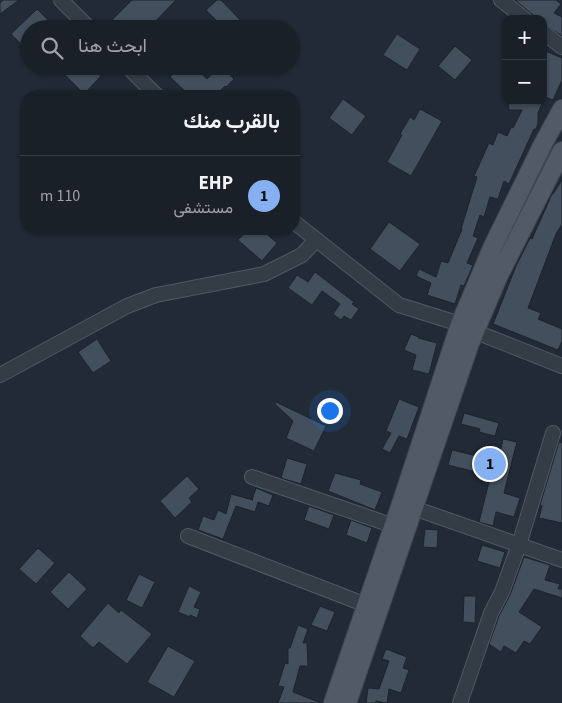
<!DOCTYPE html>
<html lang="ar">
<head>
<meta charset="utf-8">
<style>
	body { margin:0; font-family:"Source Sans 3",Vazirmatn,sans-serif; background:#262d34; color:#f1f3f6; direction:rtl }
	.controls { position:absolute; right:15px; top:15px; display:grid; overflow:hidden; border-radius:10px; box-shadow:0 1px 4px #0004 }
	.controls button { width:45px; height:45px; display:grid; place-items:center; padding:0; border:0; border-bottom:1px solid #373e45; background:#192028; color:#f1f3f6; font:25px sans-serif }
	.you { position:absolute; left:329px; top:410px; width:18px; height:18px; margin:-12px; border:4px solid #fff; border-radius:50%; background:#1a73e8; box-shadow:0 0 0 8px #1a73e833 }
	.badge { display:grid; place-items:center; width:32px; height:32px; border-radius:50%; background:#85b0f1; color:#111; font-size:16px; font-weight:700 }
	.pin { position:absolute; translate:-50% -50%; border:2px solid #fff; box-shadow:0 1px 5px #0006 }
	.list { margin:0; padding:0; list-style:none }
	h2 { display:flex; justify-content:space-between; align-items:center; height:65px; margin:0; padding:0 20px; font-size:21px }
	h2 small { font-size:16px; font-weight:400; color:#9fa3a8 }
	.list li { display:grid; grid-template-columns:32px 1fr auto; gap:15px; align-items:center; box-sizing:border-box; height:80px; padding:0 20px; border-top:1px solid #373e45 }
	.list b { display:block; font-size:19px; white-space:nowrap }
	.list p { margin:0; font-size:16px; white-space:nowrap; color:#9fa3a8 }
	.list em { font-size:16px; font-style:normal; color:#9fa3a8 }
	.icon { flex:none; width:28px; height:28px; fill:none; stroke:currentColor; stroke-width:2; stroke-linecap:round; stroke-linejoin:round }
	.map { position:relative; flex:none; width:562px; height:703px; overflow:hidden; direction:ltr }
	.search { position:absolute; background:#192028; box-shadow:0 1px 4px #0004; left:20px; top:20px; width:280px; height:55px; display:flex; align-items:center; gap:12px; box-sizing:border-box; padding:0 18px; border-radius:28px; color:#9fa3a8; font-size:19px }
	.panel { position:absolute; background:#192028; box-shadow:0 1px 4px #0004; left:20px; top:90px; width:280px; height:145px; border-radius:20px; direction:rtl }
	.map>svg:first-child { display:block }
</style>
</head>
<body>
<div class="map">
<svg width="562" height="703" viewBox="0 0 562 703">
	<rect width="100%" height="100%" fill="#212a35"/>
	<path fill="#444f5d" stroke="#1c232c" d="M3 0H19L0 14V3Z
		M132 0H176L148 29H115L109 23Z
		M217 0H221L242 22 234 29H225L206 10Z
		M515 0H556L561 4 554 13 562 17V36L543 23V19H538Z
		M37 9 57 29H29V52L11 34Z
		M397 34 420 49 407 70 383 55Z
		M455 46 472 60 455 80 438 66Z
		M543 50 562 58V80L553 100 543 96Z
		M56 66H91L101 76 84 94Z
		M180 66H194L207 79 220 66H222L234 79 226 87 225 86 215 96H190L170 77Z
		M343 99 366 116 352 135 329 118Z
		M508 101H543L538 113V123L536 129H534L509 184 504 181 498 199 490 197 484 217 480 215 473 236 478 238 467 263 473 265 464 286 461 285 455 304 427 295 431 283 416 276 419 269 436 277 441 261 448 263 462 229H461L477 177 474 176 489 143 493 145 498 132 507 136 511 127 513 128 522 110H509Z
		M420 109 442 121 411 176 387 162 402 135 400 134 410 117 414 120Z
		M562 180V224L556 234 528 308 541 313 538 319 562 329V341L558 350 493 324 516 266 530 238 532 239 552 194H553Z
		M389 222 420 244 400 271 370 249Z
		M249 229H261L277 243 262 261 238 240Z
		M315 272 354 302 352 304 359 309 351 320 344 316 341 320 333 314 340 304 322 291 312 305 288 288 297 275 308 282Z
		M411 334 419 337 418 338 437 343 429 374 412 370 416 355 404 350Z
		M97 339 111 361 93 373 78 352Z
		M399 399 419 407 407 439 399 436 390 453 382 449 391 433 386 431Z
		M276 402 326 426 314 451 286 438 293 421 275 404Z
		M464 413 499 423 495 436 479 432 480 429 461 424Z
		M503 439 517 442 504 493 520 498 514 517 496 512 493 526 479 522 489 482 478 480 480 473 448 465 452 450 498 461Z
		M559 442 562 443V523L539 518 542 506 540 505Z
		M287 458 307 464 301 484 281 478Z
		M335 473 361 480 360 484 382 492 375 510 328 491Z
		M187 476 199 489 189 498 192 502 175 518 160 501Z
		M256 488 273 495 269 506 258 502 255 512 236 506 223 539 198 530 203 516 214 520 218 510 226 514 231 494 253 500H252Z
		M309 506 334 515 329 529 304 520Z
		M351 520 372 528 367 543 346 535Z
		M425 529 438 530 437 548 423 547Z
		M482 545 505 552 500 568 477 561Z
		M38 548 55 563 36 584 19 569Z
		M524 557 550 565 545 580 560 584 558 589H562V598L534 589 519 612 542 627 530 644 524 641 516 653 504 646 501 652 489 644 499 616 510 595Z
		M69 572 87 589 68 609 50 592Z
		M139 574 155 582 142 608 126 600Z
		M189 586 201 592 194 607 200 609 197 618 190 615V617L178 612Z
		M464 596H476L475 623 463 622Z
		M108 603 119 613 121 610 152 634 127 664 99 642 93 648 80 636Z
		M320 606 335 612 327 631 311 625Z
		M298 625 308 629 303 643H307L308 666H300L293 692 321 703H278L284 687 278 686 285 663 288 664V648H290Z
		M168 646 195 661 174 697 147 682Z
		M386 649 407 657 403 668 409 670 401 693 389 689 387 703 376 701V703H366L368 688 379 689 389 661 382 659Z"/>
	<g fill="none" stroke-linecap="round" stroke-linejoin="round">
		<g stroke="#515964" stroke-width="16">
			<path id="minor" d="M61 0 90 29
				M501 0 525 19
				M543 32 562 47
				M127 66 157 96
				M294 222 399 305 460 324 476 332 562 366
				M0 375 127 306 156 295 264 274 302 255 316 240
				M252 477 394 526
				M405 505 562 560
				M188 536 374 608
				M460 703 491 613 502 592 519 545 553 433"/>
		</g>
		<g stroke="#3d454f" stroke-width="20">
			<path id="major" d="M333 703 401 504 460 324 492 248 543 144 562 109
				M347 703 470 343 499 275 562 151"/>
		</g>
		<use href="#minor" stroke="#343c46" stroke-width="14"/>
		<use href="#major" stroke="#525a66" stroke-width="18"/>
	</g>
</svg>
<div class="controls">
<button>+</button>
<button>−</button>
</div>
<div class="you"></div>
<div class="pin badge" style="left:490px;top:464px">1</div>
<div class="search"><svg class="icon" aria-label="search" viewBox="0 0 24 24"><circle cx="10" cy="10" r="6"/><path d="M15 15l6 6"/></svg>ابحث هنا</div>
<section class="panel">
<h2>بالقرب منك<small></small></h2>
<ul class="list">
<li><span class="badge">1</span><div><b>EHP</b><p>مستشفى</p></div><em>110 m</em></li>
</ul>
</section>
</div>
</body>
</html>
